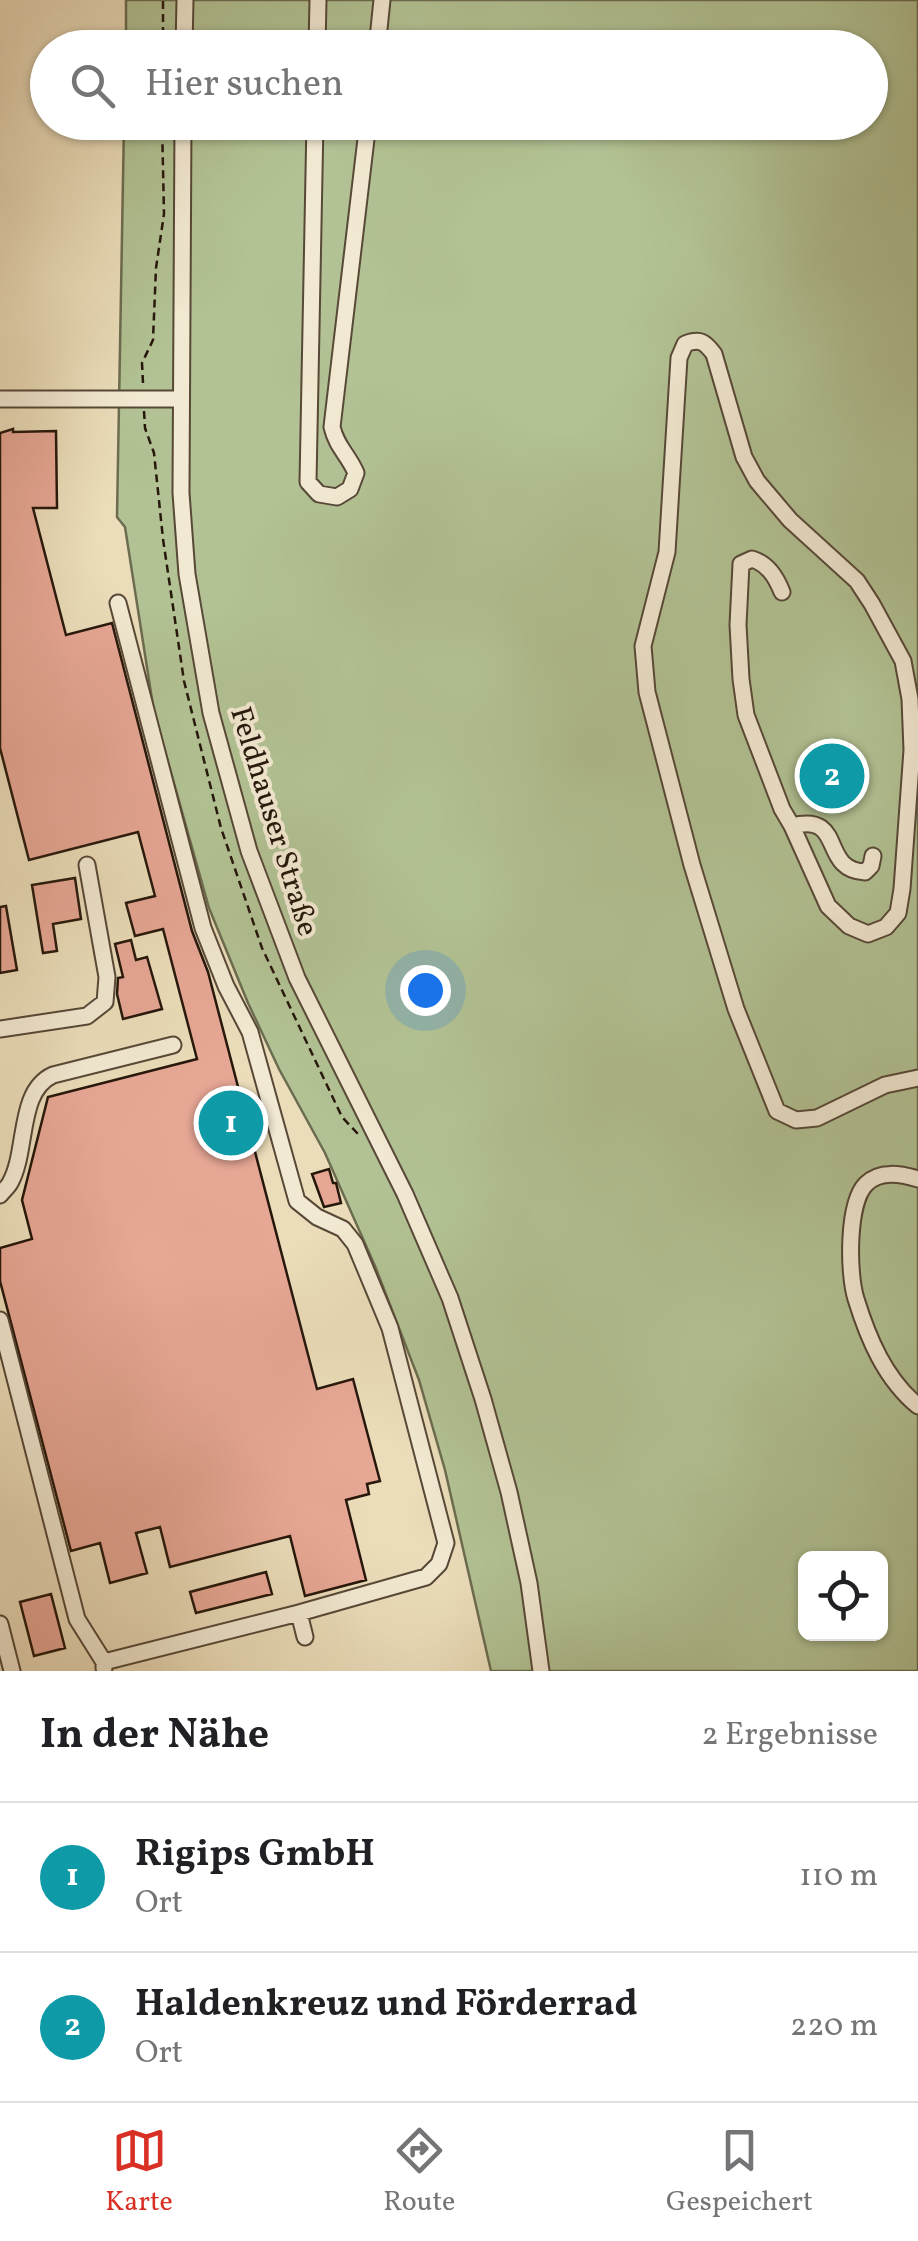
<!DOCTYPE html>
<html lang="de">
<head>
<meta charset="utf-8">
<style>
	body { margin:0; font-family:Vollkorn,serif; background:#f2f2f2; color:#202124 }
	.controls { position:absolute; right:30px; bottom:30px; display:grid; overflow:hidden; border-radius:15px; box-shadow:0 2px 8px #0004 }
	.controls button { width:90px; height:90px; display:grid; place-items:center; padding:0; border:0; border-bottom:2px solid #e0e0e0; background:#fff; color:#202124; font:50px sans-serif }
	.you { position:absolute; left:425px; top:990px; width:35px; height:35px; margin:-25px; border:8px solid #fff; border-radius:50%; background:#1a73e8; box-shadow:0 0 0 15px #1a73e833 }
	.badge { display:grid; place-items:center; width:65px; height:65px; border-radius:50%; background:#d93025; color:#fff; font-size:32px; font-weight:700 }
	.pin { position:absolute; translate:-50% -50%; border:5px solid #fff; box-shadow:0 2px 10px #0006 }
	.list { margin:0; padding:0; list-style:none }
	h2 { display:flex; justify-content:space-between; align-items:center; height:130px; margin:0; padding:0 40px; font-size:42px }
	h2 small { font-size:32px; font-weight:400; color:#757577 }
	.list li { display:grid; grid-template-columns:65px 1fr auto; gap:30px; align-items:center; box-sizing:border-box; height:150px; padding:0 40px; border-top:2px solid #e0e0e0 }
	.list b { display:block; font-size:38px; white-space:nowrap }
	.list p { margin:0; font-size:32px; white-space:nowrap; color:#757577 }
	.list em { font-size:32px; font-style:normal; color:#757577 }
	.icon { flex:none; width:55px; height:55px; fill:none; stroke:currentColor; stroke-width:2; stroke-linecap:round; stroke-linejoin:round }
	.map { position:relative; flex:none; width:918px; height:1671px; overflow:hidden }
	.search { position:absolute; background:#fff; box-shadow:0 2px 8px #0004; left:30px; right:30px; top:30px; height:110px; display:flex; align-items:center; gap:25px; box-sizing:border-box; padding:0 35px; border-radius:55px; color:#757577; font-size:38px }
	.sheet { height:430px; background:#fff }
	nav { display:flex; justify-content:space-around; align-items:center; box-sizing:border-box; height:140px; border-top:2px solid #e0e0e0; background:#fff; font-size:28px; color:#757577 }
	nav a { display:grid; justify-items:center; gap:5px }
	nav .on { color:#d93025 }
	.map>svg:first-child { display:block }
</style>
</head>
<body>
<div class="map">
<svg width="918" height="1671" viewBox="0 0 918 1671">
	<rect width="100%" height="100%" fill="#ebddba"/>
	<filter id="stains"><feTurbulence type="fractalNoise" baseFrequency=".002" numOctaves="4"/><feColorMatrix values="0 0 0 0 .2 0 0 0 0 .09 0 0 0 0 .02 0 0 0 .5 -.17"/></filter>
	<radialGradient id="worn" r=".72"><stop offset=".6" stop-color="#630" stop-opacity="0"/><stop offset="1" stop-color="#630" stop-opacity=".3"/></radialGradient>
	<path fill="#b2c294" stroke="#6c6c50" stroke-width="2.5" fill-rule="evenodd" d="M126 0H918V1671H491L445 1470 419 1380 375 1266 325 1153 279 1069 248 1003 209 908 154 712 125 527 117 517 124 123 870 122V48L126 47ZM806 1558H880V1634H806Z"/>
	<path fill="#e7a795" stroke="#26170b" stroke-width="2.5" d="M13 429V432L56 431 57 508H33L66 635 112 623 192 931 208 972 317 1389 353 1379 380 1481 367 1484 369 1494 346 1500 366 1580 305 1596 290 1536 170 1567 160 1527 136 1533 147 1573 110 1583 100 1543 71 1551 0 1281V1248L32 1239 22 1200 48 1097 197 1059 163 929 135 936 126 903 155 896 138 832 29 860 0 748V433Z
		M75 878 81 919 53 924 57 951 43 953 32 885Z
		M6 906 17 970 0 973V907Z
		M131 940 136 960 147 957 162 1009 123 1019 117 994 118 978 123 977 115 944Z
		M329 1169 333 1183H336L341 1203 324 1207 312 1174Z
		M266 1572 272 1594 196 1613 190 1592Z
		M51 1594 65 1648 34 1656 20 1602Z"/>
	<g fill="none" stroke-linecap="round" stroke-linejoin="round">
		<g stroke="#574837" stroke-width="19">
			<path id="minor" d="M184 48 185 0
				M317 48 318 0
				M377 48 382 0
				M183 122 181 493 187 574 211 713 249 851 297 978 405 1194 450 1298 483 1399 509 1492 529 1583 541 1671
				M315 122 308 482 319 494 337 497 350 489 356 473C348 454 337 448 332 427L368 122
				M0 399H180
				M782 592C776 577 768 564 752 559L741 564 738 625 741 679 746 715 782 809 792 826C846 812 819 870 865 872L871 866 873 856
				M792 826 828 906 849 926 868 934 886 927 898 913 902 889 912 750 910 699 903 661 872 604 857 581 790 520 757 481 744 457 714 354C705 342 700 338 685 344L679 358 667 552 643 646 647 692 692 865 736 1009 777 1111 796 1120 817 1118 885 1085 918 1078
				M0 1029 87 1016 105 1002 107 977 87 865
				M918 1179C901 1174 880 1170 866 1184 847 1203 848 1274 856 1299 868 1338 885 1379 918 1406
				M0 1195C3 1191 8 1187 10 1183 28 1152 17 1091 53 1075L173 1045
				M0 1320 77 1619 104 1662V1668
				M299 1613 305 1637
				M0 1624 12 1671
				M104 1662 299 1613 426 1577 439 1564 446 1543 390 1328 355 1244 343 1229 317 1217 297 1201 250 1032 226 986 203 928 118 603"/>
		</g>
		<path stroke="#26170b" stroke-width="2.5" stroke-dasharray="8 5" stroke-linecap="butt" d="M163 48V0
			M143 383 142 363 153 340 156 268 164 214 162 122
			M144 411 145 428 154 453 163 539 184 681 221 828 262 948 342 1117 358 1134"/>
		<use href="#minor" stroke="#f2e9d2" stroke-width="15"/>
	</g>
	<g text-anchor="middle" stroke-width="8" stroke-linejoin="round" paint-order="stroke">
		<g font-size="30" fill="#26170b" stroke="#f2e9d2">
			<text transform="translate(275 821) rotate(73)" y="10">Feldhauser Straße</text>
		</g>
	</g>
	<rect width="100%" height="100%" filter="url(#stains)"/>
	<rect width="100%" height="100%" fill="url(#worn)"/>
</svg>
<div class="controls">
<button><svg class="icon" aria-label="locate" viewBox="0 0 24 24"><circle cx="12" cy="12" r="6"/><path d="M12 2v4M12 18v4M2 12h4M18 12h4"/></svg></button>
</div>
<div class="you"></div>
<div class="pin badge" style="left:231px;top:1123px;background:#0f9aa8">1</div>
<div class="pin badge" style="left:832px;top:776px;background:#0f9aa8">2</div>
<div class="search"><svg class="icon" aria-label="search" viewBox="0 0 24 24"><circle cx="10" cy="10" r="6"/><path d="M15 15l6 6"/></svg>Hier suchen</div>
</div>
<section class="sheet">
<h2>In der Nähe<small>2 Ergebnisse</small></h2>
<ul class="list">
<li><span class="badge" style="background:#0f9aa8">1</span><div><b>Rigips GmbH</b><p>Ort</p></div><em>110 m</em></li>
<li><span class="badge" style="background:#0f9aa8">2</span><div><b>Haldenkreuz und Förderrad</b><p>Ort</p></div><em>220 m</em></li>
</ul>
</section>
<nav>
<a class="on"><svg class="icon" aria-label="map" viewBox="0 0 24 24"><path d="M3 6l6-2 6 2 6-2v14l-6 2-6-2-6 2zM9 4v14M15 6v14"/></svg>Karte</a>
<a><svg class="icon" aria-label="directions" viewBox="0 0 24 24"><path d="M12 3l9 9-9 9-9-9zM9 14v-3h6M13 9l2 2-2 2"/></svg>Route</a>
<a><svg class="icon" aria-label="saved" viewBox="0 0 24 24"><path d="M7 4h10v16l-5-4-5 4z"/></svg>Gespeichert</a>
</nav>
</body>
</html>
